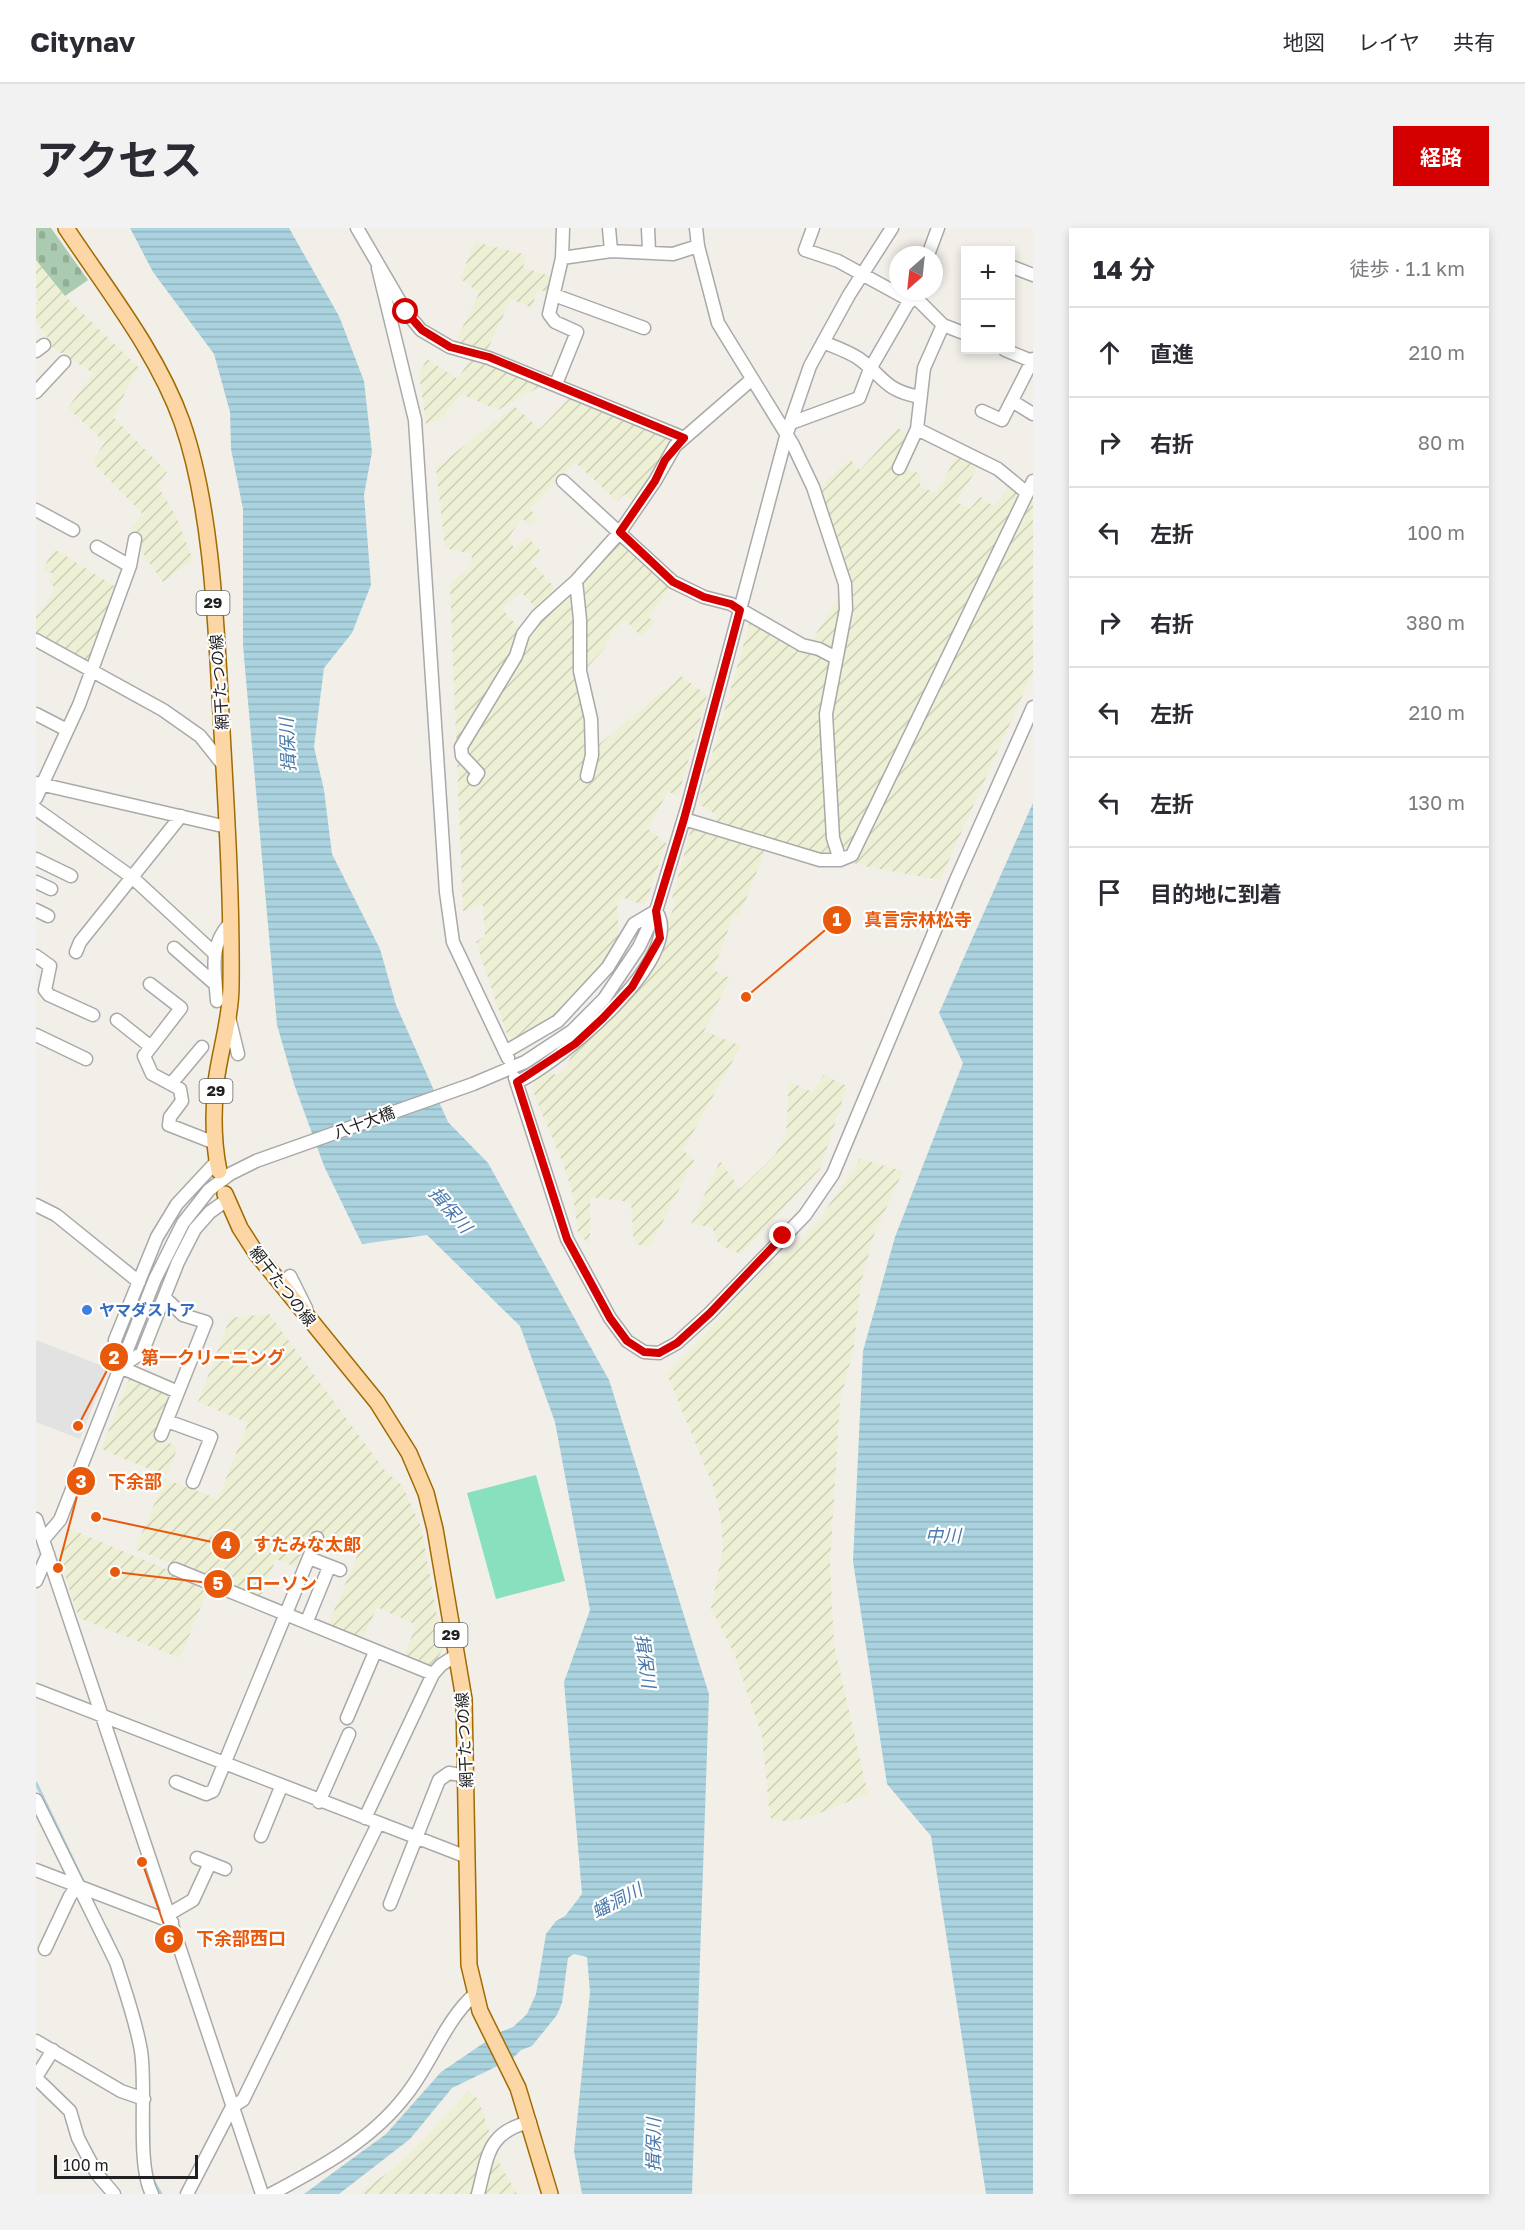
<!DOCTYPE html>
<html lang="ja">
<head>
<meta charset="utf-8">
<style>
	body { margin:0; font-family:"Golos Text","Noto Sans JP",sans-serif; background:#f2f2f3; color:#2b2b33 }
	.controls { position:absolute; right:18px; top:18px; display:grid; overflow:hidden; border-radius:0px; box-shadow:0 3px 9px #0003 }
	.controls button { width:54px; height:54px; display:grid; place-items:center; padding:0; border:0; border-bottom:2px solid #e1e1e2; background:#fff; color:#2b2b33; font:30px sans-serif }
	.compass { position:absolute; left:853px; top:18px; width:54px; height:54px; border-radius:50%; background:#fff; box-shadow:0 3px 9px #0003; rotate:207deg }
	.scale { position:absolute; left:18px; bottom:15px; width:144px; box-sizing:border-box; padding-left:6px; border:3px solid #222; border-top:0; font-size:16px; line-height:21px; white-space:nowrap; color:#222; -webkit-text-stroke:4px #fff; paint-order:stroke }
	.stop { position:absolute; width:18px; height:18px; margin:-14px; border:4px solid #d40000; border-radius:50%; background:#fff }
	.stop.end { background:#d40000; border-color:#fff; box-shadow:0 2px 6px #0008 }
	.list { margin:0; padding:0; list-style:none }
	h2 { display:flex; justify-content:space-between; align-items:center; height:78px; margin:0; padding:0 24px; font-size:26px }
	h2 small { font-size:20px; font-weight:400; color:#7c7c81 }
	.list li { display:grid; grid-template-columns:39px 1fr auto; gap:18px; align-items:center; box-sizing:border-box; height:90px; padding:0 24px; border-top:2px solid #e1e1e2 }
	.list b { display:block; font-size:22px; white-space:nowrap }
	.list em { font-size:20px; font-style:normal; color:#7c7c81 }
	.icon { flex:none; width:33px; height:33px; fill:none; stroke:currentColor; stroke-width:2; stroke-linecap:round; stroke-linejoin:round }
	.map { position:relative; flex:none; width:997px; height:1966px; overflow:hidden; border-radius:0px }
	header { display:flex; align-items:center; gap:36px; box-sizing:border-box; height:84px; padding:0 30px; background:#fff; border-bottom:2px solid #e1e1e2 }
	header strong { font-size:28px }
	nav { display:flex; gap:33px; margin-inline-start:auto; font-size:21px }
	.intro { display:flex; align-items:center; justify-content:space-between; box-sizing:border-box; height:144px; padding:0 36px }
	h1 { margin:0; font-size:42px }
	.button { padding:15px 27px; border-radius:0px; background:#d40000; color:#fff; font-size:21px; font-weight:700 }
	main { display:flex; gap:36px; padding:0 36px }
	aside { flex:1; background:#fff; border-radius:0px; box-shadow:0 3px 9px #0003 }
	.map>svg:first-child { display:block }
</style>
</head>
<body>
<header>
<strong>Citynav</strong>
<nav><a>地図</a><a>レイヤ</a><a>共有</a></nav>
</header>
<div class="intro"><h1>アクセス</h1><a class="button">経路</a></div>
<main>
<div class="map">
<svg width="997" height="1966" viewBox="0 0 997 1966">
	<defs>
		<pattern id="farmland-furrows" width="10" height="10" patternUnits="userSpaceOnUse" patternTransform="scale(1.5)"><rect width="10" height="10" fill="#eef0d5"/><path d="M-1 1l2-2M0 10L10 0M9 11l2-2" fill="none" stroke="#ccceb7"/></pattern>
		<pattern id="cemetery-stones" width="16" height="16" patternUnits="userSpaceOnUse" patternTransform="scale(1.5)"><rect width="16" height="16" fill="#aacbaf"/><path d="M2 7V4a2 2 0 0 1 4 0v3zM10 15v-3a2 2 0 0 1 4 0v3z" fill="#92ae96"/></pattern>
		<pattern id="water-rules" width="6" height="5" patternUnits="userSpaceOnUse" patternTransform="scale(1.5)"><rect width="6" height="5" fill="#aad3df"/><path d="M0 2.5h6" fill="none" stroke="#92b5bf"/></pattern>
	</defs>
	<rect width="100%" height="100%" fill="#f2efe9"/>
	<path fill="url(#farmland-furrows)" d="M439 14 491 27 487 39 516 49 515 64 501 62 496 80 475 71 449 127 418 117 443 65 424 50Z
		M0 32 29 68 102 139 77 189 131 244 121 257 140 288 157 332 127 354 101 317 103 312 95 301 106 285 56 234 69 214 32 180 57 145 8 114 12 110 0 94V75L3 74 0 69Z
		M435 130 512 154 462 182 425 166 404 192 390 196 383 146 391 131 422 151Z
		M537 166 636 211 616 253 600 277 589 266 581 273 539 234 494 281 502 291 494 298 486 290 472 310 478 320 491 309 505 323 496 335 523 364 503 383 485 364 466 381 485 402 497 398 585 310 634 359 613 390 619 393 606 409 589 392 577 402 568 421 543 448 555 523 645 448 671 467 642 569 632 563 612 601 630 615 611 671 607 677 586 669 581 673 583 716 562 747 518 790 481 813 472 809 440 714 449 708 447 677 427 683 414 356 435 337 436 326 409 320 400 240 478 178 504 201Z
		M862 200 870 206 858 234 884 246V258L900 265 924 222 945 234 920 274 934 281 944 269 958 278 975 255 987 268 997 273V444L904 652 828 638 682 596 679 586 662 575 714 394 770 423 798 376 815 363 782 261 814 231 824 242Z
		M18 321 80 359 55 436 0 405V384L4 386 20 360 13 355 17 346 7 341Z
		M655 601 729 623 703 689H697L677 742 694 750 668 803 705 818 647 922 658 932 614 1019 598 1016 595 974 554 969V1016L542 1006 537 967 528 938 496 861 498 851 511 842 520 847 528 843 538 823 584 782 625 722 631 710V696L640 674 636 670Z
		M788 847 811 858 784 941 705 1026 683 1017 676 999 655 996 684 933 704 961 739 927 750 907 753 853 776 864Z
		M824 931 867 943 838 1007 825 1054 817 1124 804 1172 794 1335 798 1417 832 1566 779 1587 752 1594 734 1590 726 1508 698 1425 675 1380 687 1321 685 1290 677 1258 631 1146 735 1035 759 1020 783 992Z
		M233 1086 350 1244 366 1257 385 1299 407 1421 394 1443 367 1431 380 1397 341 1379 326 1413 291 1399 322 1326 279 1308 265 1341 240 1331 224 1371 99 1321 129 1251 182 1271 212 1195 162 1174 194 1090Z
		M94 1149 137 1166 121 1209 142 1219 130 1248 65 1221Z
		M34 1301 173 1359 144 1430 43 1390 28 1345 25 1322Z
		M433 1863 442 1871 453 1903 437 1966H322L361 1938Z
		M458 1926 481 1966H448Z"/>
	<path fill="url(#cemetery-stones)" d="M0 0H15L52 52 29 68 0 32Z"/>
	<path fill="#88e0be" d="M500 1247 529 1353 460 1371 431 1265Z"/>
	<path fill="#e2e2e2" d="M0 1112 72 1140 44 1211 0 1194Z"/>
	<path fill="url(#water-rules)" d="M94 0H253L303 88 328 153 336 224 328 267 335 357 316 405 288 440 278 519 288 562 296 626 344 721 360 777 412 894 452 935 573 1152 673 1466 656 1966H546L538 1923 554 1764 551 1729 538 1726 532 1730 526 1775 521 1787 496 1818 485 1822 476 1831 416 1860 374 1911 303 1966H268L350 1906 405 1844 464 1804 477 1799 491 1786 500 1766 510 1706 520 1693 529 1688 546 1666 528 1454 554 1382 519 1194 484 1098 391 1007 326 1016 288 938 258 856 241 797 207 418V281L195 221 194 184 178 126 117 44Z
		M997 575V1966H950L895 1608 851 1556 817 1333 827 1123 859 1009 927 835 903 785Z"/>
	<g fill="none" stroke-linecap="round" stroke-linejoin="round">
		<path stroke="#aad3df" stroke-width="3" d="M0 1555 48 1655
			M71 1701 83 1728
			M112 1838 113 1913
			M117 1952 125 1966"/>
		<g stroke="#a9a9a9" stroke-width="15">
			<path id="minor" d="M321 0 370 84 385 102 414 119 453 130 648 210
				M573 0 575 23
				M612 0 613 23
				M660 0 662 18 682 95 757 217 777 259 809 356 810 381 790 486 797 610 804 632
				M777 0 769 22 802 33 875 73
				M892 27 902 0
				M526 30 575 23 637 26 662 18
				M974 38 997 47
				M342 40 379 192 410 664 417 714 472 830
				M518 67 608 100
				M878 68 907 97 930 106
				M787 114C799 119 811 123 822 130 849 149 847 162 884 169
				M969 122 996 133
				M0 123 8 117
				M520 156 541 104 519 94 513 86 526 30 527 0
				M0 164 28 134
				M976 173 997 186
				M946 183 966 192 997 131
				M755 195 823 170 834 141 879 63
				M881 201 962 241 991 265
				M863 240 881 201 888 140 907 97
				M527 253 637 354 668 369 695 376 766 417 783 421 800 430
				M0 282 37 302
				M61 319 94 338
				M540 353 544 392V443L555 491 556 527 551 548
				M0 412 127 482 164 508 188 538
				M0 486 31 502
				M438 551 442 545 426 528 425 519 480 428 487 406 501 388 540 353 584 304 619 253 639 218 715 152
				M0 555 191 599
				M0 570 43 477 94 338 99 311
				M0 581 97 650 177 724
				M648 591 784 632H804L816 627 997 253
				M0 631 35 648
				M0 654 15 661
				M0 682 12 688
				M138 720 179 756
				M40 724 44 714 145 588
				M0 728 14 738 9 762 13 767 57 787
				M114 756 145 780 108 828 116 846 144 861 146 873 134 889 133 897 179 915
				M181 773C179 743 172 719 194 695
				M193 789 202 826
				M81 792 115 819
				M0 807 50 831
				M469 824 522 793 572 739 598 696 620 683C652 730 519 837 481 854
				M479 850 531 1011 574 1090 591 1113 608 1124 623 1125 641 1115 674 1085 769 987 797 946 920 652 997 479
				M135 856 166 819
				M0 977 20 987 103 1054
				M254 1048 270 1080
				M84 1139 106 1125 142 1034 159 1001 174 984 191 972
				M142 1164 84 1139 80 1133 79 1112 121 1009 141 976 181 933
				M131 1193 175 1209 157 1254
				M125 1207 170 1094 147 1087 129 1070
				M0 1291 226 1966
				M7 1312 24 1292 119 1051 147 995 173 962 194 946 220 933 437 856 489 834 536 803 568 771 603 719 620 683 652 577 751 205 774 138 813 67 856 0
				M273 1330 304 1342
				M139 1341 397 1446
				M0 1353 12 1326
				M271 1393 293 1339
				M0 1462 431 1629
				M311 1490 339 1424
				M140 1554 170 1566 177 1563 281 1310
				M0 1572 80 1734C89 1763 100 1793 105 1823 111 1861 100 1936 116 1966
				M283 1574 313 1506
				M329 1590 397 1446 405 1437 419 1428
				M225 1608 245 1559
				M161 1630 189 1641
				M0 1642 136 1694
				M354 1676 403 1552 413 1545 431 1548
				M133 1686 157 1672 174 1635
				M9 1721 34 1668 41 1659
				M0 1813 85 1863 108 1871
				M0 1849 17 1822
				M0 1850 34 1883 42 1910 61 1946 78 1966
				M151 1966 196 1879 207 1872 342 1596
				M235 1966C284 1940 336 1912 370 1867 395 1836 409 1792 439 1766
				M442 1966C452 1928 451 1904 494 1894"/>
		</g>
		<g stroke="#a06b00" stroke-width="18">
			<path id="major" d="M30 0C71 62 121 124 146 194 176 280 180 395 185 486 190 576 196 667 195 757 195 790 184 822 180 854 177 883 177 914 183 943
				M189 966 204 1000 220 1025 341 1174 373 1225 390 1265 399 1301 428 1471 433 1737 444 1783 482 1860 514 1966"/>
		</g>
		<use href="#minor" stroke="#fff" stroke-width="12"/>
		<use href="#major" stroke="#fcd6a4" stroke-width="15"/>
	</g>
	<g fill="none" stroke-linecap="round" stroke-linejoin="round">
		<path stroke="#d40000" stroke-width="8" d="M370 84 386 102 414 119 453 129 648 210 629 232 619 253 584 304 637 354 668 369 695 376 704 382 648 591 620 683 624 710 596 759 567 790 539 816 481 854 531 1011 574 1090 591 1113 608 1124 623 1125 641 1115 674 1085 747 1008"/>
	</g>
	<circle fill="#3f7fe0" stroke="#fff" stroke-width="2" cx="51" cy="1082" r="6"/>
	<g text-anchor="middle" stroke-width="4.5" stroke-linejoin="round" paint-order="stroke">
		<g fill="#fff" stroke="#646464" stroke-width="1.5">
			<rect x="160.5" y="363" width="33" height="24" rx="4.5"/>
			<rect x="163.5" y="851" width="33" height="24" rx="4.5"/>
			<rect x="398.5" y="1395" width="33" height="24" rx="4.5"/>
		</g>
		<g font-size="15" font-weight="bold" fill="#222">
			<text x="177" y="380">29</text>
			<text x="180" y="868">29</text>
			<text x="415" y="1412">29</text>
		</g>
		<g font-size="16" fill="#222" stroke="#fff">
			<text transform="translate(183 454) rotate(-94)" y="6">網干たつの線</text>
			<text transform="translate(328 894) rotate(-20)" y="6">八十大橋</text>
			<text transform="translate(247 1058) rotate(52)" y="6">網干たつの線</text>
			<text transform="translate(428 1512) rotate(-93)" y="6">網干たつの線</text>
		</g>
		<g font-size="16" font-weight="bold" fill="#366cbe" stroke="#fff" text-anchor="start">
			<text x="63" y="1088">ヤマダストア</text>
		</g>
		<g font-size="18" font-style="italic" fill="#4a7aab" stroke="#fff">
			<text transform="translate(252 517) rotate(-93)" y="6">揖保川</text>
			<text transform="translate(414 982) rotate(49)" y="6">揖保川</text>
			<text x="907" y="1314">中川</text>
			<text transform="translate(609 1433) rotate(82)" y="6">揖保川</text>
			<text transform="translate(581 1673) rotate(-27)" y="6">蟠洞川</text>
			<text transform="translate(618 1917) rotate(-90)" y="6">揖保川</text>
		</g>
	</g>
	<path fill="none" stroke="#e8590c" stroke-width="2" d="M710 769L801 692M42 1198L78 1129M22 1340L45 1253M60 1289L190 1317M79 1344L182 1356M106 1634L133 1711"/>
	<g fill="#e8590c" stroke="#fff" stroke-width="2">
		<circle cx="710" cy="769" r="6"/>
		<circle cx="42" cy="1198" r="6"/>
		<circle cx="22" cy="1340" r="6"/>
		<circle cx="60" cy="1289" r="6"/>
		<circle cx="79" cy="1344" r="6"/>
		<circle cx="106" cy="1634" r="6"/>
		<circle cx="801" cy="692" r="15"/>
		<circle cx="78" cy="1129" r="15"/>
		<circle cx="45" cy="1253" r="15"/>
		<circle cx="190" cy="1317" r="15"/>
		<circle cx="182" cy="1356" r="15"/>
		<circle cx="133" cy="1711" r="15"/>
	</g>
	<g font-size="18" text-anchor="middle" font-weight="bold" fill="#fff">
		<text x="801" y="698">1</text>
		<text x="78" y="1136">2</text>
		<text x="45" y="1260">3</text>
		<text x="190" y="1323">4</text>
		<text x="182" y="1362">5</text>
		<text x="133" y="1717">6</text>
	</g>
	<g font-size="18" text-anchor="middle" font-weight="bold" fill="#e8590c" stroke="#fff" stroke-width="4.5" stroke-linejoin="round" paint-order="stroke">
		<text x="882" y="698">真言宗林松寺</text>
		<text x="177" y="1136">第一クリーニング</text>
		<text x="99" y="1260">下余部</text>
		<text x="271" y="1323">すたみな太郎</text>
		<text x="245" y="1362">ローソン</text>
		<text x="205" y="1717">下余部西口</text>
	</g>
</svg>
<div class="controls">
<button>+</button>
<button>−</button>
</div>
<svg class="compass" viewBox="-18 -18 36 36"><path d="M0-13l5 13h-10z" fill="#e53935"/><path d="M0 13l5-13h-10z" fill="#7c7c81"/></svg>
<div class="scale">100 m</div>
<div class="stop" style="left:370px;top:84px"></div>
<div class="stop end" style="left:747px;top:1008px"></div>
</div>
<aside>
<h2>14 分<small>徒歩 · 1.1 km</small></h2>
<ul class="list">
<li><svg class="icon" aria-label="ahead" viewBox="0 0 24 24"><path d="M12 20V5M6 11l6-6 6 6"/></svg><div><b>直進</b></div><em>210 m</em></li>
<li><svg class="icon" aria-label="right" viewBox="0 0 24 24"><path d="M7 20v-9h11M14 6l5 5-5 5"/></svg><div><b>右折</b></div><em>80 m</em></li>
<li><svg class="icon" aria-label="left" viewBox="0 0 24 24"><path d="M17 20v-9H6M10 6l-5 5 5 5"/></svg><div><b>左折</b></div><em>100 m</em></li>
<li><svg class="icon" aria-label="right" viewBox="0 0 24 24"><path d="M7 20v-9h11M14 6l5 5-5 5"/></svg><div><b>右折</b></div><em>380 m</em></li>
<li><svg class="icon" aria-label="left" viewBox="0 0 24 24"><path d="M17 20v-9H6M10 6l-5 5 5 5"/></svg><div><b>左折</b></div><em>210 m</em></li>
<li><svg class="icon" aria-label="left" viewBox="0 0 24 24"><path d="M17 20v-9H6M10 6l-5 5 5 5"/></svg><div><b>左折</b></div><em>130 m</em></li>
<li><svg class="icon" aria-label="arrive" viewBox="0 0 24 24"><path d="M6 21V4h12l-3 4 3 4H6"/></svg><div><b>目的地に到着</b></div></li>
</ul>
</aside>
</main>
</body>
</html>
